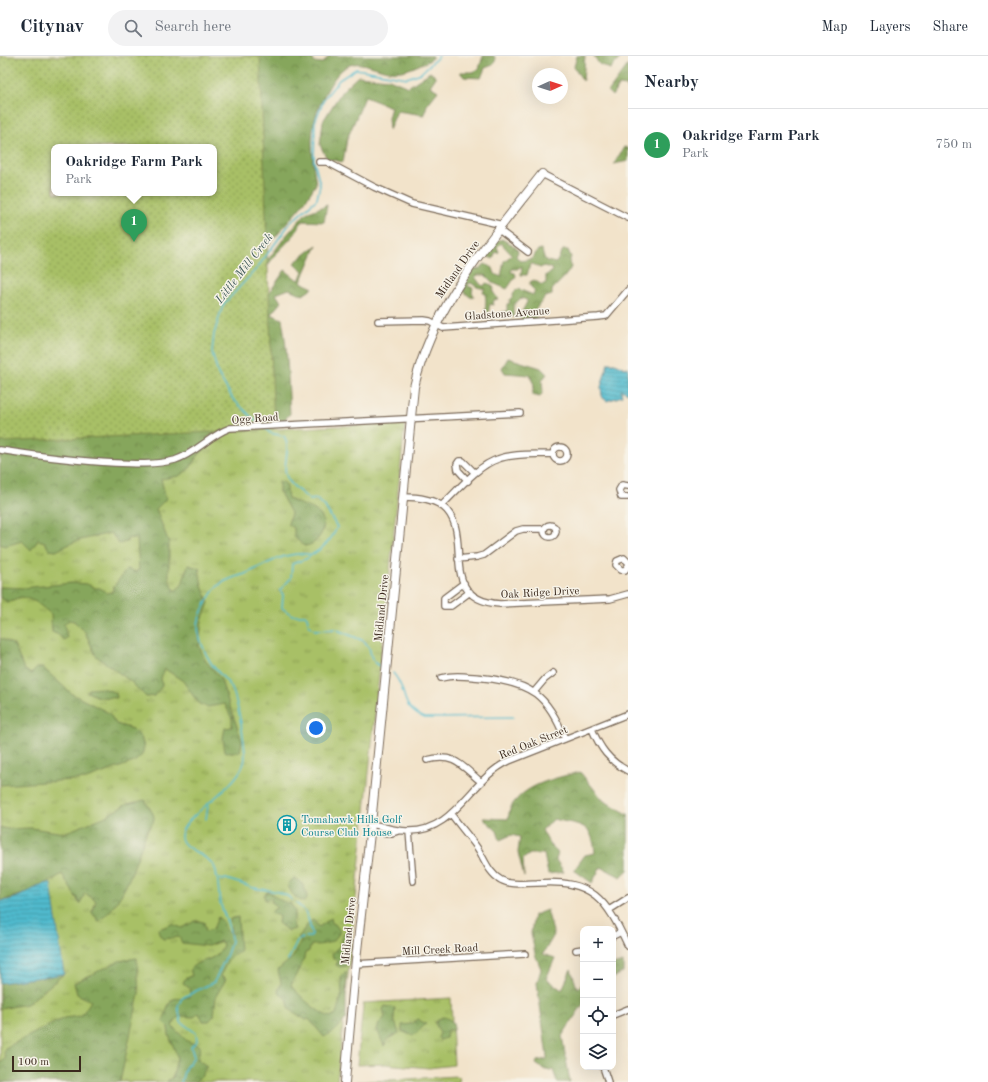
<!DOCTYPE html>
<html lang="en">
<head>
<meta charset="utf-8">
<style>
	body { margin:0; font-family:"Old Standard TT",serif; background:#f2f2f3; color:#1f2937 }
	.controls { position:absolute; right:12px; bottom:12px; display:grid; overflow:hidden; border-radius:8px; box-shadow:0 4px 16px #0002 }
	.controls button { width:36px; height:36px; display:grid; place-items:center; padding:0; border:0; border-bottom:1px solid #e0e1e3; background:#fff; color:#1f2937; font:20px sans-serif }
	.compass { position:absolute; left:532px; top:12px; width:36px; height:36px; border-radius:50%; background:#fff; box-shadow:0 4px 16px #0002; rotate:87deg }
	.scale { position:absolute; left:12px; bottom:10px; width:69px; box-sizing:border-box; padding-left:4px; border:2px solid #3b2a1e; border-top:0; font-size:11px; line-height:14px; white-space:nowrap; color:#3b2a1e; -webkit-text-stroke:3px #f7f3e8; paint-order:stroke }
	.you { position:absolute; left:316px; top:672px; width:14px; height:14px; margin:-10px; border:3px solid #fff; border-radius:50%; background:#1a73e8; box-shadow:0 0 0 6px #1a73e833 }
	.badge { display:grid; place-items:center; width:26px; height:26px; border-radius:50%; background:#0b8043; color:#fff; font-size:13px; font-weight:700 }
	.pin { position:absolute; translate:-50% -33px; filter:drop-shadow(0 1px 2px #0008) }
	.pin::after { content:''; position:absolute; top:21px; width:14px; height:12px; background:inherit; clip-path:polygon(0 0,100% 0,50% 100%) }
	.popup { position:absolute; left:51px; top:88px; width:166px; height:52px; box-sizing:border-box; display:grid; place-content:center; border-radius:8px; background:#fff; filter:drop-shadow(0 1px 3px #0005); font-size:13px; white-space:nowrap; color:#747a83 }
	.popup b { font-size:15px; color:#1f2937 }
	.popup::after { content:''; position:absolute; left:50%; top:100%; margin-left:-8px; border:8px solid transparent; border-top-color:#fff }
	.list { margin:0; padding:0; list-style:none }
	h2 { display:flex; justify-content:space-between; align-items:center; height:52px; margin:0; padding:0 16px; font-size:17px }
	h2 small { font-size:13px; font-weight:400; color:#747a83 }
	.list li { display:grid; grid-template-columns:26px 1fr auto; gap:12px; align-items:center; box-sizing:border-box; height:72px; padding:0 16px; border-top:1px solid #e0e1e3 }
	.list b { display:block; font-size:15px; white-space:nowrap }
	.list p { margin:0; font-size:13px; white-space:nowrap; color:#747a83 }
	.list em { font-size:13px; font-style:normal; color:#747a83 }
	.icon { flex:none; width:22px; height:22px; fill:none; stroke:currentColor; stroke-width:2; stroke-linecap:round; stroke-linejoin:round }
	.map { position:relative; flex:none; width:628px; height:1026px; overflow:hidden }
	header { display:flex; align-items:center; gap:24px; box-sizing:border-box; height:56px; padding:0 20px; background:#fff; border-bottom:1px solid #e0e1e3 }
	header strong { font-size:19px }
	nav { display:flex; gap:22px; margin-inline-start:auto; font-size:14px }
	.search { width:280px; height:36px; background:#f2f2f3; display:flex; align-items:center; gap:10px; box-sizing:border-box; padding:0 14px; border-radius:22px; color:#747a83; font-size:15px }
	main { display:flex }
	aside { flex:1; background:#fff }
	.map>svg:first-child { display:block }
</style>
</head>
<body>
<header>
<strong>Citynav</strong>
<div class="search"><svg class="icon" aria-label="search" viewBox="0 0 24 24"><circle cx="10" cy="10" r="6"/><path d="M15 15l6 6"/></svg>Search here</div>
<nav><a>Map</a><a>Layers</a><a>Share</a></nav>
</header>
<main>
<div class="map">
<svg width="628" height="1026" viewBox="0 0 628 1026">
	<defs>
		<pattern id="grass-tufts" width="24" height="20" patternUnits="userSpaceOnUse"><rect width="24" height="20" fill="#a8c066"/><path d="M3 7l-1-3M5 7V3M7 7l1-3M15 17l-1-3M17 17v-4M19 17l1-3" fill="none" stroke="#8a9c53"/></pattern>
		<pattern id="forest-crowns" width="20" height="18" patternUnits="userSpaceOnUse"><rect width="20" height="18" fill="#86a65b"/><path d="M2 6a3 3 0 1 1 6 0M12 15a3 3 0 1 1 6 0" fill="none" stroke="#6f874b"/></pattern>
		<pattern id="park-dots" width="8" height="8" patternUnits="userSpaceOnUse"><rect width="8" height="8" fill="#a8c066"/><path d="M2 2h.1M6 6h.1" fill="none" stroke="#8a9c53" stroke-width="1.8" stroke-linecap="round"/></pattern>
		<pattern id="water-rules" width="6" height="5" patternUnits="userSpaceOnUse"><rect width="6" height="5" fill="#50bacd"/><path d="M0 2.5h6" fill="none" stroke="#4497a6"/></pattern>
	</defs>
	<rect width="100%" height="100%" fill="#f7f3e8"/>
	<filter id="ink" filterUnits="userSpaceOnUse"><feTurbulence type="fractalNoise" baseFrequency=".025" numOctaves="2"/><feDisplacementMap in="SourceGraphic" scale="8" xChannelSelector="R" yChannelSelector="G"/><feConvolveMatrix kernelMatrix="1 2 1 2 8 2 1 2 1" color-interpolation-filters="sRGB"/></filter>
	<filter id="wash" filterUnits="userSpaceOnUse"><feTurbulence type="fractalNoise" baseFrequency=".012" numOctaves="4" result="noise"/><feDisplacementMap in="SourceGraphic" scale="16" xChannelSelector="R" yChannelSelector="G"/><feGaussianBlur stdDeviation="0.9" result="paint"/><feColorMatrix in="noise" values="0 0 0 0 0 0 0 0 0 0 0 0 0 0 0 0 0 1.4 0 .05"/><feComposite in="paint" operator="in"/></filter>
	<g filter="url(#wash)">
		<rect width="100%" height="100%" fill="#f2e3ca"/>
		<path fill="url(#grass-tufts)" stroke="#727542" d="M405 367 337 1026H0V386Z
			M451 942 454 1009 429 1012 385 1008 357 1009 363 950 364 947Z
			M457 1020 460 1022 459 1026H356Z"/>
		<path fill="url(#forest-crowns)" stroke="#60683c" d="M244 0H314L312 2 314 6 323 7 329 0H433C431 5 426 6 421 8 411 13 400 17 389 15 378 14 361 4 350 9 340 13 334 22 329 31 308 66 310 89 316 128L304 147 262 197 220 374 207 381 210 389 197 400 190 412 179 420 161 423 166 443 156 453 169 487V524L175 535 182 529 188 509 199 512 202 530 209 547 202 564 199 590 205 604 220 622 242 685 240 696H225L223 682 225 672 232 671V663L225 648 207 651 199 648 183 625 165 613 161 622 162 630 154 640 146 641 130 625 96 600 85 576 74 565 69 564 64 568 67 582 63 584 59 579 52 576 51 558 36 546 26 542 21 541 7 546 0 541V531L23 532 72 527 87 528 95 532H100L107 537 112 536 114 530 127 513 136 516 139 514 137 483 128 482 126 486 119 488 111 477 76 485 56 495 49 494 45 486 38 484 31 494 22 485 5 490 0 488V208L214 137V91Z
			M483 0H494L496 3 493 9 485 12 481 22 464 21 460 16H473L479 13Z
			M577 0H585L583 25 574 11Z
			M594 0H622L610 13 599 8Z
			M628 9V34L627 30 619 29 612 40 608 36Z
			M430 16 436 21 430 30 438 35 427 49 424 59 397 55 389 74 388 62 391 51 365 41 347 83 343 106 327 103 320 89 323 65 342 35 358 20 389 23 408 31Z
			M624 91 628 92V105L614 108Z
			M327 149 324 166 302 165 295 178 275 199 243 245 260 250 285 214 299 225 303 215 294 207 317 189 301 226 313 232 303 239 289 233 276 238 281 246 271 258 282 263C288 295 288 326 290 358L283 365 265 361 238 340 227 323 238 333 247 308 252 275 225 319 217 293 234 247 246 236 255 221 285 181 306 157Z
			M502 183 516 191 518 196 516 200 520 205 532 203 538 194 542 193 543 199 546 205 556 207 563 194H568L571 201 569 207 571 211C567 220 559 226 552 234V239L545 241 532 258 537 262 536 264H522L519 261 527 246V244L521 242C511 252 513 249 514 262L511 258 505 262 501 256 507 255V248L510 247 509 244 513 240 514 236 518 233 533 239 535 235 530 230V226L534 224 542 229 546 227V219L552 216 553 213 544 210 540 212 533 208H530L527 219H521L522 210 517 213H512L511 216 515 217 516 220 507 233 493 227 485 219H478L475 221 481 229 484 230 486 227 492 229 494 233 493 236 498 243 494 244 493 249 490 248 488 259 490 261V267L485 258C485 250 488 241 483 235L485 233 477 231 471 227 468 228V230L473 232 472 236 474 240 470 241 461 233 465 223 472 214 479 213 485 208 493 212 495 218 501 221 504 205 512 199 501 187 497 191 499 196 495 197 493 203 487 200C490 191 493 186 502 183Z
			M508 302 541 312 547 318 542 324 543 336 540 341 532 339 534 329 530 319 505 317 502 312Z
			M279 425C290 427 286 434 288 442 298 450 313 449 321 460 329 471 317 490 304 490L294 481V472L288 468 291 457 279 435Z
			M0 582 14 589 24 613 31 618 37 612H43L72 638 109 657 116 668 133 673 141 681 144 691 142 699 134 706 86 723 0 729Z
			M103 632 116 637 117 642 99 641 87 636 89 633Z
			M580 716 604 745 628 758V814L621 821 601 811 592 827 574 814 585 799 595 797C592 765 580 770 554 763L542 774 550 789 558 797 556 804 564 816 548 818 544 798H530L523 803 524 821 518 796 520 781 511 779 500 784 497 775 483 762 508 763C509 760 509 754 511 751 524 728 556 722 580 716Z
			M145 744C151 757 160 760 148 773 135 804 127 844 99 865L92 857 96 845 85 837 80 848 62 818 48 827 39 829 30 836 0 845V771L6 773 31 772 64 777 104 761 127 748Z
			M294 822C302 824 307 835 307 843L304 846C296 843 290 837 288 828Z
			M267 836H270C275 841 283 847 290 847L295 855 294 864 292 866 295 873 288 875 278 867 279 860 271 857 274 853 277 852 272 847 271 842 265 844 264 839Z
			M547 854 554 879 543 898 555 902 546 923 562 934 571 913 577 932 583 928V948L562 980 570 1026H557L553 1014H545L536 1008 537 1005 547 1003V1001L537 927 541 913 535 898 531 877 534 859Z
			M218 861 224 867 226 875 231 878 230 863 238 861 240 896 230 901 220 920 226 923 216 940 214 960 209 965H203L199 957 194 961 179 960 172 970 187 985 200 990 198 1004 207 1010 201 1021 196 1026H167L168 1024 173 1021 177 1000 169 979 168 971 163 966 168 950 173 943 189 941 190 933 183 927 186 921 192 920 190 913C201 901 215 908 223 889L221 885 208 890 182 887 179 881 163 883 159 878V873L172 868 182 872 195 865 204 866 206 875 213 873Z
			M331 862 332 867 335 868 340 875C335 888 323 889 311 889L309 895 305 897C304 909 294 919 291 930 302 942 315 955 330 961L336 958 342 938 341 920 346 916V963L337 973 324 981 309 963 306 964 289 953 288 945 278 935 281 927 278 914 293 901 301 885 298 881C304 876 306 867 313 864L319 871Z
			M346 875 351 882 346 910 340 911 336 909 337 904 333 902 332 897 343 887 341 880Z
			M137 902 139 938 120 1026H0V1008L6 1002 4 997 5 992 64 962 81 960 91 945 77 938 74 927 119 905Z
			M623 906V916L613 922V909Z
			M64 918 27 948 0 953V927Z
			M385 950 395 952 394 963 399 977 388 983 384 990 377 973 379 968 385 961 383 953Z
			M442 961C450 962 454 966 454 974H447L446 982 440 984 438 982 440 977 435 967Z
			M417 963 426 968C417 975 417 984 402 975V969L411 968Z"/>
		<path fill="url(#park-dots)" stroke="#727542" fill-rule="evenodd" d="M0 0H260L274 373 0 386ZM54 91H214V137H54Z"/>
		<path fill="url(#water-rules)" stroke="#467276" d="M608 307H615L625 312 628 311V337L621 334 622 340 607 345 602 341 601 331Z
			M48 827 51 828 64 918 0 927V845C18 845 32 831 48 827Z"/>
		<g fill="none" stroke-linecap="round" stroke-linejoin="round">
			<path stroke="#50bacd" stroke-width="1.5" d="M260 369 233 343 218 318 212 296 214 278 223 249 257 212 291 166 317 143 320 129 314 105 315 66 324 43 339 24 356 13 407 22 421 17 439 0
				M311 499 308 502 292 508 291 522 280 534 283 539 282 552 292 559H305L307 561 309 569 315 574 335 573 364 585 369 591 372 603 381 612
				M393 617C409 634 398 652 425 662L513 661
				M206 763 208 749
				M216 820 222 824 226 823 248 830
				M250 831C264 835 282 833 292 844
				M296 847 304 854 308 862 312 878 310 881H306
				M288 904 298 884 303 882
				M181 1026 185 1012 194 1001 191 991 197 985 196 977 181 966 178 950 182 942 214 926C219 915 230 895 231 884 231 872 223 857 220 846 218 835 219 820 214 810 208 798 182 794 181 781 180 761 235 735 244 707 248 697 237 643 232 633 227 623 217 617 211 607 205 598 198 581 198 570 198 560 210 537 218 530 225 523 236 521 245 518 266 509 288 493 311 499 322 493 332 484 337 471L324 449 316 443 310 444C303 438 294 432 289 425 279 411 293 394 284 380L270 377 265 372"/>
		</g>
	</g>
	<g filter="url(#ink)">
		<g fill="none" stroke-linecap="round" stroke-linejoin="round">
			<g stroke="#7b6b5a" stroke-width="8">
				<path id="street" d="M319 106H327L374 131 412 148 503 169
					M542 118 628 162
					M499 174 528 196
					M378 265 424 264 430 265 443 272 598 261 606 260 628 234
					M553 398a7 7 0 1 1 14 0a7 7 0 1 1-14 0Z
					M0 394C38 400 76 405 115 407 134 408 156 409 175 404 195 398 210 379 230 372L520 357
					M468 425 458 414 457 408 459 405H463L475 417
					M628 430 622 429 619 434 621 441H628
					M403 441C416 441 431 442 442 450 477 476 433 543 500 548L610 543 628 538
					M441 450C457 435 478 409 498 403 514 397 535 399 553 398
					M544 475a6 6 0 1 1 12 0a6 6 0 1 1-12 0Z
					M458 503 477 501 484 499 516 475 523 473H544
					M628 506 624 502 617 505 616 509 621 514H625L628 510
					M464 527 444 542V550H451L470 536
					M441 622C456 618 469 621 484 622 531 627 548 639 565 683
					M534 636 545 623 553 617
					M592 673C600 692 609 705 628 715
					M427 704C454 697 461 709 480 725
					M451 758C459 769 468 779 476 790 484 801 488 817 501 824 512 830 525 827 537 827 593 823 606 843 628 890
					M371 768C383 770 395 775 407 775 455 777 470 723 509 705L628 658
					M409 775 413 825
					M370 776 392 777 398 775
					M609 854 628 842
					M613 880 621 876
					M576 894 583 893
					M355 908 525 898
					M613 959 628 953
					M603 1011 608 1026"/>
			</g>
			<g stroke="#7b6b5a" stroke-width="10">
				<path id="secondary" d="M345 1026 355 913 371 768 414 331C434 246 490 185 542 118"/>
			</g>
			<use href="#street" stroke="#fff" stroke-width="5.5"/>
			<use href="#secondary" stroke="#fff" stroke-width="8"/>
		</g>
	</g>
	<defs>
		<g id="building-ring" transform="scale(1)"><circle r="9.5" fill="#f7f3e8" stroke="#0f9aa8" stroke-width="1.5"/><path d="M-4-6H4V6H1V3H-1V6H-4ZM-2.5-4.3h1.7v1.8h-1.7ZM.8-4.3h1.7v1.8H.8ZM-2.5-1h1.7V.8h-1.7ZM.8-1h1.7V.8H.8Z" fill="#0f9aa8"/></g>
	</defs>
	<g fill-rule="evenodd">
		<use href="#building-ring" x="287" y="769"/>
	</g>
	<g text-anchor="middle" stroke-width="3" stroke-linejoin="round" paint-order="stroke">
		<g font-size="11" fill="#3b2a1e" stroke="#f7f3e8">
			<text transform="translate(457 213) rotate(-55)" y="4">Midland Drive</text>
			<text transform="translate(507 257) rotate(-4)" y="4">Gladstone Avenue</text>
			<text transform="translate(255 362) rotate(-4)" y="4">Ogg Road</text>
			<text transform="translate(540 536) rotate(-3)" y="4">Oak Ridge Drive</text>
			<text transform="translate(381 552) rotate(-84)" y="4">Midland Drive</text>
			<text transform="translate(533 686) rotate(-22)" y="4">Red Oak Street</text>
			<text transform="translate(348 875) rotate(-84)" y="4">Midland Drive</text>
			<text transform="translate(440 893) rotate(-3)" y="4">Mill Creek Road</text>
		</g>
		<g font-size="11" fill="#0d838f" stroke="#f7f3e8" text-anchor="start">
			<text x="301" y="767">Tomahawk Hills Golf<tspan x="301" dy="13">Course Club House</tspan></text>
		</g>
		<g font-size="12" font-style="italic" fill="#425c5b" stroke="#f7f3e8">
			<text transform="translate(244 212) rotate(-52)" y="4">Little Mill Creek</text>
		</g>
	</g>
</svg>
<div class="controls">
<button>+</button>
<button>−</button>
<button><svg class="icon" aria-label="locate" viewBox="0 0 24 24"><circle cx="12" cy="12" r="6"/><path d="M12 2v4M12 18v4M2 12h4M18 12h4"/></svg></button>
<button><svg class="icon" aria-label="layers" viewBox="0 0 24 24"><path d="M12 4l9 5-9 5-9-5zM3 14l9 5 9-5"/></svg></button>
</div>
<svg class="compass" viewBox="-18 -18 36 36"><path d="M0-13l5 13h-10z" fill="#e53935"/><path d="M0 13l5-13h-10z" fill="#747a83"/></svg>
<div class="scale">100 m</div>
<div class="you"></div>
<div class="pin badge" style="left:134px;top:186px;background:#2e9e5b">1</div>
<div class="popup"><b>Oakridge Farm Park</b>Park</div>
</div>
<aside>
<h2>Nearby<small></small></h2>
<ul class="list">
<li><span class="badge" style="background:#2e9e5b">1</span><div><b>Oakridge Farm Park</b><p>Park</p></div><em>750 m</em></li>
</ul>
</aside>
</main>
</body>
</html>
